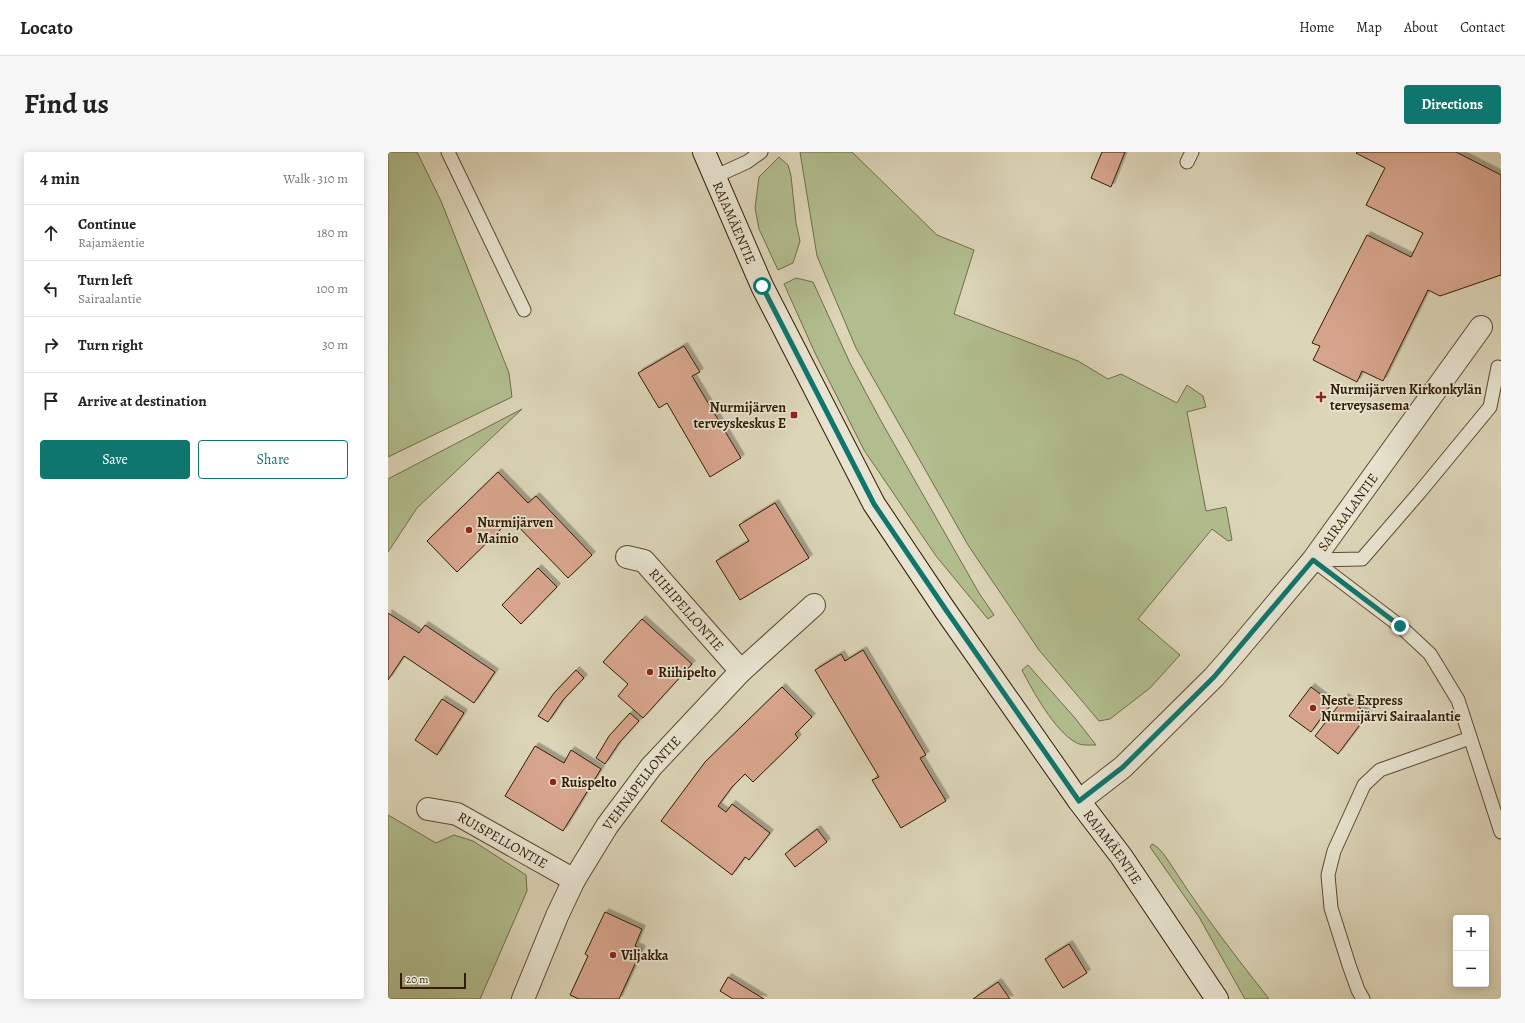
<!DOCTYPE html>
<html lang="en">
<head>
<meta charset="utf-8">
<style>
	body { margin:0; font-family:Alegreya,serif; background:#f6f6f6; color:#222 }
	.controls { position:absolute; right:12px; bottom:12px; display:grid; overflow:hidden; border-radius:4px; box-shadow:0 2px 10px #0003 }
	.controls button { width:36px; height:36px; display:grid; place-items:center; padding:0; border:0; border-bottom:1px solid #e0e0e0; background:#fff; color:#222; font:20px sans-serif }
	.scale { position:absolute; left:12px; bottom:10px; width:66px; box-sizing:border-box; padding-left:4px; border:2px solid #331c05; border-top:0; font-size:11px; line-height:14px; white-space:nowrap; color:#331c05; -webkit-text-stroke:3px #e8e4d1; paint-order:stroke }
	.stop { position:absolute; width:12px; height:12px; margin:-9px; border:3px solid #0f766e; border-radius:50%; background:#fff }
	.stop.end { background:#0f766e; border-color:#fff; box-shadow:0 1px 4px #0008 }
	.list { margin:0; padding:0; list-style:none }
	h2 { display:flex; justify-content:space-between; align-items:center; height:52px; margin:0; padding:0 16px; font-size:17px }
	h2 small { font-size:13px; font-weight:400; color:#767676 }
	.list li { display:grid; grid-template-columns:26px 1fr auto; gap:12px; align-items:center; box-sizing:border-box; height:56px; padding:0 16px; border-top:1px solid #e0e0e0 }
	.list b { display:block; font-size:15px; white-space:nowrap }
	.list p { margin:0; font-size:13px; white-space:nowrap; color:#767676 }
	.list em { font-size:13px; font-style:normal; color:#767676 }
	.actions { display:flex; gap:8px; padding:12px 16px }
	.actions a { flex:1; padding:9px 0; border:1px solid #0f766e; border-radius:4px; text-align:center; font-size:14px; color:#0f766e }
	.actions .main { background:#0f766e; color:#fff }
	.icon { flex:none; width:22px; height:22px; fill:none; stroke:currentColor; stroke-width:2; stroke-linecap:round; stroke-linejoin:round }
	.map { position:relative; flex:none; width:1113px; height:847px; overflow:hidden; border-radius:4px }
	header { display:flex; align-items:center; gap:24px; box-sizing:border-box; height:56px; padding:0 20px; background:#fff; border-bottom:1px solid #e0e0e0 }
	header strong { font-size:19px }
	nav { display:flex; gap:22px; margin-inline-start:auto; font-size:14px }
	.intro { display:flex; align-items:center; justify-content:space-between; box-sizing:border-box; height:96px; padding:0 24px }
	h1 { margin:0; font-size:28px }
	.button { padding:10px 18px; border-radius:4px; background:#0f766e; color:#fff; font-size:14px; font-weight:700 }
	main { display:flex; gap:24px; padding:0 24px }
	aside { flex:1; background:#fff; border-radius:4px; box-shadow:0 2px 10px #0003 }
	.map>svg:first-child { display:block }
</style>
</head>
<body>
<header>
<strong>Locato</strong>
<nav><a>Home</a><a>Map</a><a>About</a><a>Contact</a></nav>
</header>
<div class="intro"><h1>Find us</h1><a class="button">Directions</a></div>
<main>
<aside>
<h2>4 min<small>Walk · 310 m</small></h2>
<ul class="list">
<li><svg class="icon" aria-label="ahead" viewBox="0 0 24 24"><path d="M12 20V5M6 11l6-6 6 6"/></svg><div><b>Continue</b><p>Rajamäentie</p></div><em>180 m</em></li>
<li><svg class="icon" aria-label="left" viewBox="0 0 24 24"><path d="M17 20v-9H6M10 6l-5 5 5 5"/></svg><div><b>Turn left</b><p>Sairaalantie</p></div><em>100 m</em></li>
<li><svg class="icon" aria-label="right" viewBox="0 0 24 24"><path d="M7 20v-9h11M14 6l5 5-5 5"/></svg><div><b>Turn right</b></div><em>30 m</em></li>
<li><svg class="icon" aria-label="arrive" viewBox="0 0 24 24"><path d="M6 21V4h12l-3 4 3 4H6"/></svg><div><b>Arrive at destination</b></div></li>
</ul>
<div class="actions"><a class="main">Save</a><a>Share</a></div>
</aside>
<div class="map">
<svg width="1113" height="847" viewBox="0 0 1113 847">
	<defs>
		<filter id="shadow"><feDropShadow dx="3.5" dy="-3.5" stdDeviation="0" flood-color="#0004"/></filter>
	</defs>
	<rect width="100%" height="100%" fill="#dcd5b8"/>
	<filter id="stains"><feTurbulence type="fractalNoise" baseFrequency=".005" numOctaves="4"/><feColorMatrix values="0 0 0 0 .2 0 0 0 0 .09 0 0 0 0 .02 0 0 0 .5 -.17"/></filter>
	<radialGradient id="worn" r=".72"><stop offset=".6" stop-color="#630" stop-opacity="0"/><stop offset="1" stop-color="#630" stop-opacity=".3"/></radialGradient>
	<path fill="#b1bd8e" stroke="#726c4a" d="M0 0H29L53 49 121 221 124 245 0 305Z
		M412 0H464L549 83 586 98 566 162 690 209 720 227 733 222 789 251 799 233 815 244 818 255 799 260 818 359 838 355 844 388 840 389 824 377 750 467 792 503 762 536 722 567 711 569 651 498 580 393 468 196 429 104Z
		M391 5 400 13 403 24 408 71 412 89 405 111 390 118 371 77 367 56 371 25Z
		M408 126 425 130 462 211 493 269 591 441 606 463 600 467 548 404 476 298 427 201 396 132Z
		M134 257 29 356 0 400V327Z
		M640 513 687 566 708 593C701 593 693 594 687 590 667 579 644 538 634 518Z
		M0 663 48 691 66 683 85 689 138 723 139 739 92 847H0Z
		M764 692C773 695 783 713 789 722 817 765 849 806 881 847H857L811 765 762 695Z"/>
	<path fill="#d7a58d" stroke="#331c05" filter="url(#shadow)" d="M714 0H737L723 35 703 26Z
		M969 0H1068L1113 23V123L1052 144 1040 138 995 229 974 219 969 230 925 208 932 194 924 191 979 83 1023 105 1035 81 978 53 997 16 968 1Z
		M296 194 312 220 304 224 353 306 322 325 279 251 271 256 250 221Z
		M110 320 140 351 148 344 204 403 180 426 123 367 69 420 39 389Z
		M387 351 421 406 352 448 328 409 361 389 351 373Z
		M150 416 169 435 133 472 114 453Z
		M0 461 31 481 37 473 107 520 86 551 16 504 0 528Z
		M254 467 304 512 255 566 230 544 240 532 215 510Z
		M475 498 538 603 532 606 558 649 513 676 484 628 491 625 427 518 453 502 457 509Z
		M188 518 196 526 175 548 160 570 150 564 166 541Z
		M394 535 424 565 407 582 410 586 365 630 357 622 344 635 330 654 338 660 344 652 382 681 361 708 357 705 344 723 273 669 317 610Z
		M923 535 944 551 923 580 901 564Z
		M957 545 980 562 950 602 927 584Z
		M54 547 76 561 49 603 27 588Z
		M242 561 251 569 231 591 217 612 208 606 221 584Z
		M147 594 176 611 183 598 213 617 175 679 117 644Z
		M429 677 439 690 407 715 397 702Z
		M217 760 254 777 247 794 254 797 231 847H191L182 843 200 804 197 802Z
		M681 792 699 821 675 836 657 807Z
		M340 825 376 847H345L332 839Z
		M610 830 622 847H585Z"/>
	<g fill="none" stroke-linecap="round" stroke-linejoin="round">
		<g stroke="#5d4a32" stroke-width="15">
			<path id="service" d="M60 0 136 158
				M799 10 804 0
				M326 25 359 10 373 0
				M925 408 1012 474 1042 502 1070 548 1113 680
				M925 408 974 407 1031 341 1102 255 1110 215
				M975 847 970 838 961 813 943 756 940 723 946 699 976 633 992 618 1082 586"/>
		</g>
		<g stroke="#5d4a32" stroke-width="24">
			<g id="minor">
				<path id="s1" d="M239 405 256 409 353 519"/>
				<path id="s2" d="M691 649 735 615 826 525 846 502 925 408 1093 175"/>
				<path id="s3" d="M40 657 69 662 186 728"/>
				<path id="s4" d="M135 847 169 764 186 728 219 674 263 615 353 519 426 453"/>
			</g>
		</g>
		<g stroke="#331c05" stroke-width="24">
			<g id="secondary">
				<path id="s5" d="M316 0 374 134 486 352 557 458 691 649 733 704 829 847"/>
			</g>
		</g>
		<use href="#service" stroke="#e8e4d1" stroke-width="13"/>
		<use href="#minor" stroke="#e8e4d1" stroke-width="22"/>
		<use href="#secondary" stroke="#e8e4d1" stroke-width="22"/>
	</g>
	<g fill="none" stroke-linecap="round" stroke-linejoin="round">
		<path stroke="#0f766e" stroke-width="5" d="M374 134 486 352 558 458 691 649 735 615 826 525 925 408 1012 474"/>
	</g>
	<g fill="#8f2418" stroke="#e8e4d1" stroke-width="1.5">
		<path d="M931 239h4v4h4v4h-4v4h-4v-4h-4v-4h4z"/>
		<rect x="402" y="259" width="8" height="8" rx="2"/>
		<circle cx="81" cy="378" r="4"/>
		<circle cx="262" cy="520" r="4"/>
		<circle cx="925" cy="556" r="4"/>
		<circle cx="165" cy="630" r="4"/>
		<circle cx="225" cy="803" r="4"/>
	</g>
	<g text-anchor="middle" stroke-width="3.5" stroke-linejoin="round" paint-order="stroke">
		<g font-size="14" fill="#331c05" stroke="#e8e4d1">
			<text dy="5" stroke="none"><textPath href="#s5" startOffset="77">RAJAMÄENTIE</textPath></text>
			<text dy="5" stroke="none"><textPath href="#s2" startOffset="396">SAIRAALANTIE</textPath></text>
			<text dy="5" stroke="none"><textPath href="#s1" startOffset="82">RIIHIPELLONTIE</textPath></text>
			<text dy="5" stroke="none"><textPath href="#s4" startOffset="248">VEHNÄPELLONTIE</textPath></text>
			<text dy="5" stroke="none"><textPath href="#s3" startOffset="82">RUISPELLONTIE</textPath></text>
			<text dy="5" stroke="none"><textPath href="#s5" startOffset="809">RAJAMÄENTIE</textPath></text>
		</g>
		<g font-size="14" font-weight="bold" fill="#331c05" stroke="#e8e4d1" text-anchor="start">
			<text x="942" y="242">Nurmijärven Kirkonkylän<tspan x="942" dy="16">terveysasema</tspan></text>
			<text x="398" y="260" text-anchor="end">Nurmijärven<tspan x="398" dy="16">terveyskeskus E</tspan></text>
			<text x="89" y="375">Nurmijärven<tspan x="89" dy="16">Mainio</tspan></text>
			<text x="270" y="525">Riihipelto</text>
			<text x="933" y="553">Neste Express<tspan x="933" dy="16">Nurmijärvi Sairaalantie</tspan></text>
			<text x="173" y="635">Ruispelto</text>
			<text x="233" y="808">Viljakka</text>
		</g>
	</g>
	<rect width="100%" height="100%" filter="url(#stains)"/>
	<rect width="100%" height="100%" fill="url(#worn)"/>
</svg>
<div class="controls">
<button>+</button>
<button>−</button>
</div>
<div class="scale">20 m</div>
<div class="stop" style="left:374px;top:134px"></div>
<div class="stop end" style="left:1012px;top:474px"></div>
</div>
</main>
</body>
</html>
